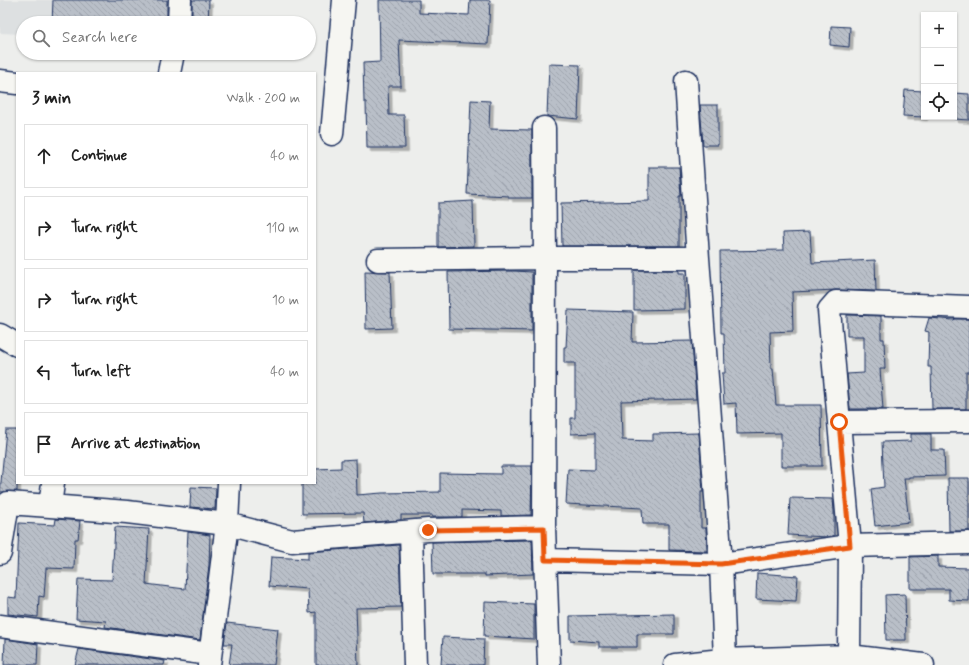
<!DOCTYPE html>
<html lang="en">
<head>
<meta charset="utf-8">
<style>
	body { margin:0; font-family:Mynerve,sans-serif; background:#f6f6f6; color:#222 }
	.controls { position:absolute; right:12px; top:12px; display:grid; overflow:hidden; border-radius:0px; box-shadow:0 1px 3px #0004 }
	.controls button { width:36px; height:36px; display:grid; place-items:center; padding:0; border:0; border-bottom:1px solid #e0e0e0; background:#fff; color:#222; font:20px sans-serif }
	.stop { position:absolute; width:12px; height:12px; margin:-9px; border:3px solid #ea580c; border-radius:50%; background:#fff }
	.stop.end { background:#ea580c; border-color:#fff; box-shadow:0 1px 4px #0008 }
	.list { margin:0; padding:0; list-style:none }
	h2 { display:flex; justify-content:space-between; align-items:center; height:52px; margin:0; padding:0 16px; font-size:17px }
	h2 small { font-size:13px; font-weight:400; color:#767676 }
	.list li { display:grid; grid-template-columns:26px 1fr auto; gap:12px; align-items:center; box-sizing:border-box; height:64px; margin:0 8px 8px; padding:0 8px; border:1px solid #e0e0e0; border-radius:0px }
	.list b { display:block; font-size:15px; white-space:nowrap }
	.list em { font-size:13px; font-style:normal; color:#767676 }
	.icon { flex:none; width:22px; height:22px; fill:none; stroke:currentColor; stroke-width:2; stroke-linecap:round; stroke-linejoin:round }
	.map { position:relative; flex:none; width:969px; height:665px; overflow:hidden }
	.search { position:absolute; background:#fff; box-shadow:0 1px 3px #0004; left:16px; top:16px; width:300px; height:44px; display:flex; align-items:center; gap:10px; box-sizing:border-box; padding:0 14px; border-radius:22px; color:#767676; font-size:15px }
	.panel { position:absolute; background:#fff; box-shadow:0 1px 3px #0004; left:16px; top:72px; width:300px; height:412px; border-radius:0px }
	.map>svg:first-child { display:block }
</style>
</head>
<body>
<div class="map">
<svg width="969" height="665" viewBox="0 0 969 665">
	<defs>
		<pattern id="building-back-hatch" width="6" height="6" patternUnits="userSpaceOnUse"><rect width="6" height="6" fill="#b9bfc8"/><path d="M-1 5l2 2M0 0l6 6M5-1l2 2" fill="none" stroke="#9ea4ae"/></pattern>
		<filter id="shadow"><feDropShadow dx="3.5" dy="3.5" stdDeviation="0" flood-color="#0004"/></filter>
	</defs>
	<rect width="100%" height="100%" fill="#edeeec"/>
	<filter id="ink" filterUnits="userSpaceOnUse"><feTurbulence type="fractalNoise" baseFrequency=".025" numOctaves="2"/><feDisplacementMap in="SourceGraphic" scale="8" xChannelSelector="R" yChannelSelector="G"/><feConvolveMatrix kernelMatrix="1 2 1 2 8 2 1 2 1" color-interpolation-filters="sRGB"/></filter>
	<g filter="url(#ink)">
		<path fill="#dde0e1" d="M0 0H175L171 23H23V34L0 33Z"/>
		<path fill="url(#building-back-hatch)" stroke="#1b2f5e" filter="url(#shadow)" d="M53 0H167V23H52Z
			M192 0H209L208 23H192Z
			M379 0H419V13L469 15 470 0H490L488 44 399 40 401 86H388L389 115H404L405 148H367L366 102H364L363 63 380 62Z
			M831 26 850 27 849 47 830 45Z
			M549 64 580 65 578 119 547 116Z
			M905 90 924 91V117L903 116Z
			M954 93 969 94V120L954 119Z
			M471 100 490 101 489 129 532 130V198H509V196L467 194Z
			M700 105H718V145H703Z
			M649 167H679L681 196H679V246H562L561 203 649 201Z
			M473 201 474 246 438 247V203Z
			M810 232 812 263 875 260 876 291 836 290 792 292 793 331 770 332 771 369H773L776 405H821L822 466H781V433L737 434 736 403 724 404 722 373H725L724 333H721L720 251 784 250 783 233Z
			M634 270H679V273H685V309L634 310Z
			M365 271 390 272 392 328 366 329Z
			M514 271 532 272V331L449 329 448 272Z
			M568 310 633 312 632 342 692 341 696 399 621 401 622 440 653 441V434L699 433 703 492H701V528H706L707 551 669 550V524H643L642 508 566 504 568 469 595 470V433L571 434V418H575V363H564V347H566Z
			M847 315 881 316V339H884L885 369H880L883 409H850L847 374 864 373V336H847Z
			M929 318 954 320 955 319H969V372H966V409H932L931 367H928L929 332 925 331Z
			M6 430H17V491L0 492Z
			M911 434H931V450H944L945 476 909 477V478H904L909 522 875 526 871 489 884 487 882 442 911 441Z
			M356 459 357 495 382 493 440 492V473L501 474V466H532L531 515 501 516V511L462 510V517H432V515H401V520L364 523 363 513 302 514V483H315V469L341 468V460Z
			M948 478H969V531H949Z
			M191 487 216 488 215 509 190 507Z
			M790 498 833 499 834 511V536L827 537 788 535Z
			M56 519 80 521 78 539H75L74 569 46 568 44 597 39 596 38 617 8 614V597L16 598 19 523 55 525Z
			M115 527 149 529 146 584 185 589 188 532 210 535 209 565 200 640 105 627 106 621 76 619 78 579 112 580Z
			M532 540 533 574 485 576V574H433L432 542Z
			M399 545 401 607 356 608 358 665H316V612L309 613 308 589 269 586 271 557 308 559V552Z
			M938 556V567L969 568V601L949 600V589H910V557Z
			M757 573 798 576 796 601 756 599Z
			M905 594 906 640H886L885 595Z
			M485 602 534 604V639L484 636Z
			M674 614V634H637V647H599V642L570 640V616Z
			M227 623 278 629 274 665H229L232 644H224Z
			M443 637 484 639 483 665H441Z
			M5 639 38 644 37 665H4Z
			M79 649 165 661 164 665H75Z"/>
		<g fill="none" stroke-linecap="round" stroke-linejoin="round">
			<g stroke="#1b2f5e" stroke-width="25">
				<path id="street" d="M179 23 180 0
					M169 73 173 53
					M0 81 17 83
					M686 81 698 258 721 564 725 660
					M332 134 344 0
					M378 260 545 258H698
					M0 335 17 345
					M839 422 969 421
					M53 483 50 506 127 512 227 524 292 541 428 530 544 527 549 665
					M544 527 545 258 544 128
					M411 532 415 665
					M0 553 8 503 50 506
					M545 560 721 564 850 546 969 543
					M0 626 210 654
					M849 656 850 546 829 310 836 302 969 307
					M209 665 227 524 229 483
					M675 665 722 660 849 656 923 665"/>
			</g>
			<use href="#street" stroke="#f6f6f2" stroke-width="22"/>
		</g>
	</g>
	<g fill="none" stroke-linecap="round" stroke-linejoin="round" filter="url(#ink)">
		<path stroke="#ea580c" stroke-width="5" d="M428 530 544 528 545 560 721 564 850 546 839 422"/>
	</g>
</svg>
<div class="controls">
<button>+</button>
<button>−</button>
<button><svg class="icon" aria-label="locate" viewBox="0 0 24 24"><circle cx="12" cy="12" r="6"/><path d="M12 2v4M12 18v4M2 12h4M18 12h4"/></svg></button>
</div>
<div class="stop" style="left:839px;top:422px"></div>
<div class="stop end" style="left:428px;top:530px"></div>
<div class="search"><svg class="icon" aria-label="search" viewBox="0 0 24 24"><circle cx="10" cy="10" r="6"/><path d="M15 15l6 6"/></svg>Search here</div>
<section class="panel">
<h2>3 min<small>Walk · 200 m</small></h2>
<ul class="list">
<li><svg class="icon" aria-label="ahead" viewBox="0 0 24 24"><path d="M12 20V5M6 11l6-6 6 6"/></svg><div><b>Continue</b></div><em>40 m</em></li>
<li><svg class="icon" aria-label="right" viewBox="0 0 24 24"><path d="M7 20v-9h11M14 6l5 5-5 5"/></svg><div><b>Turn right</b></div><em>110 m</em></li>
<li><svg class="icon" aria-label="right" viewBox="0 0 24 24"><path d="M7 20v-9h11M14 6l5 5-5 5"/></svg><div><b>Turn right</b></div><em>10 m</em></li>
<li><svg class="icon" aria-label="left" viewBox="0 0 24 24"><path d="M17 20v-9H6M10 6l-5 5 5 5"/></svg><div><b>Turn left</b></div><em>40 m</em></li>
<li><svg class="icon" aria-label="arrive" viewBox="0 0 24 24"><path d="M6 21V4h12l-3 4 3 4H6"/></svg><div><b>Arrive at destination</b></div></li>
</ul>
</section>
</div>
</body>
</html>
